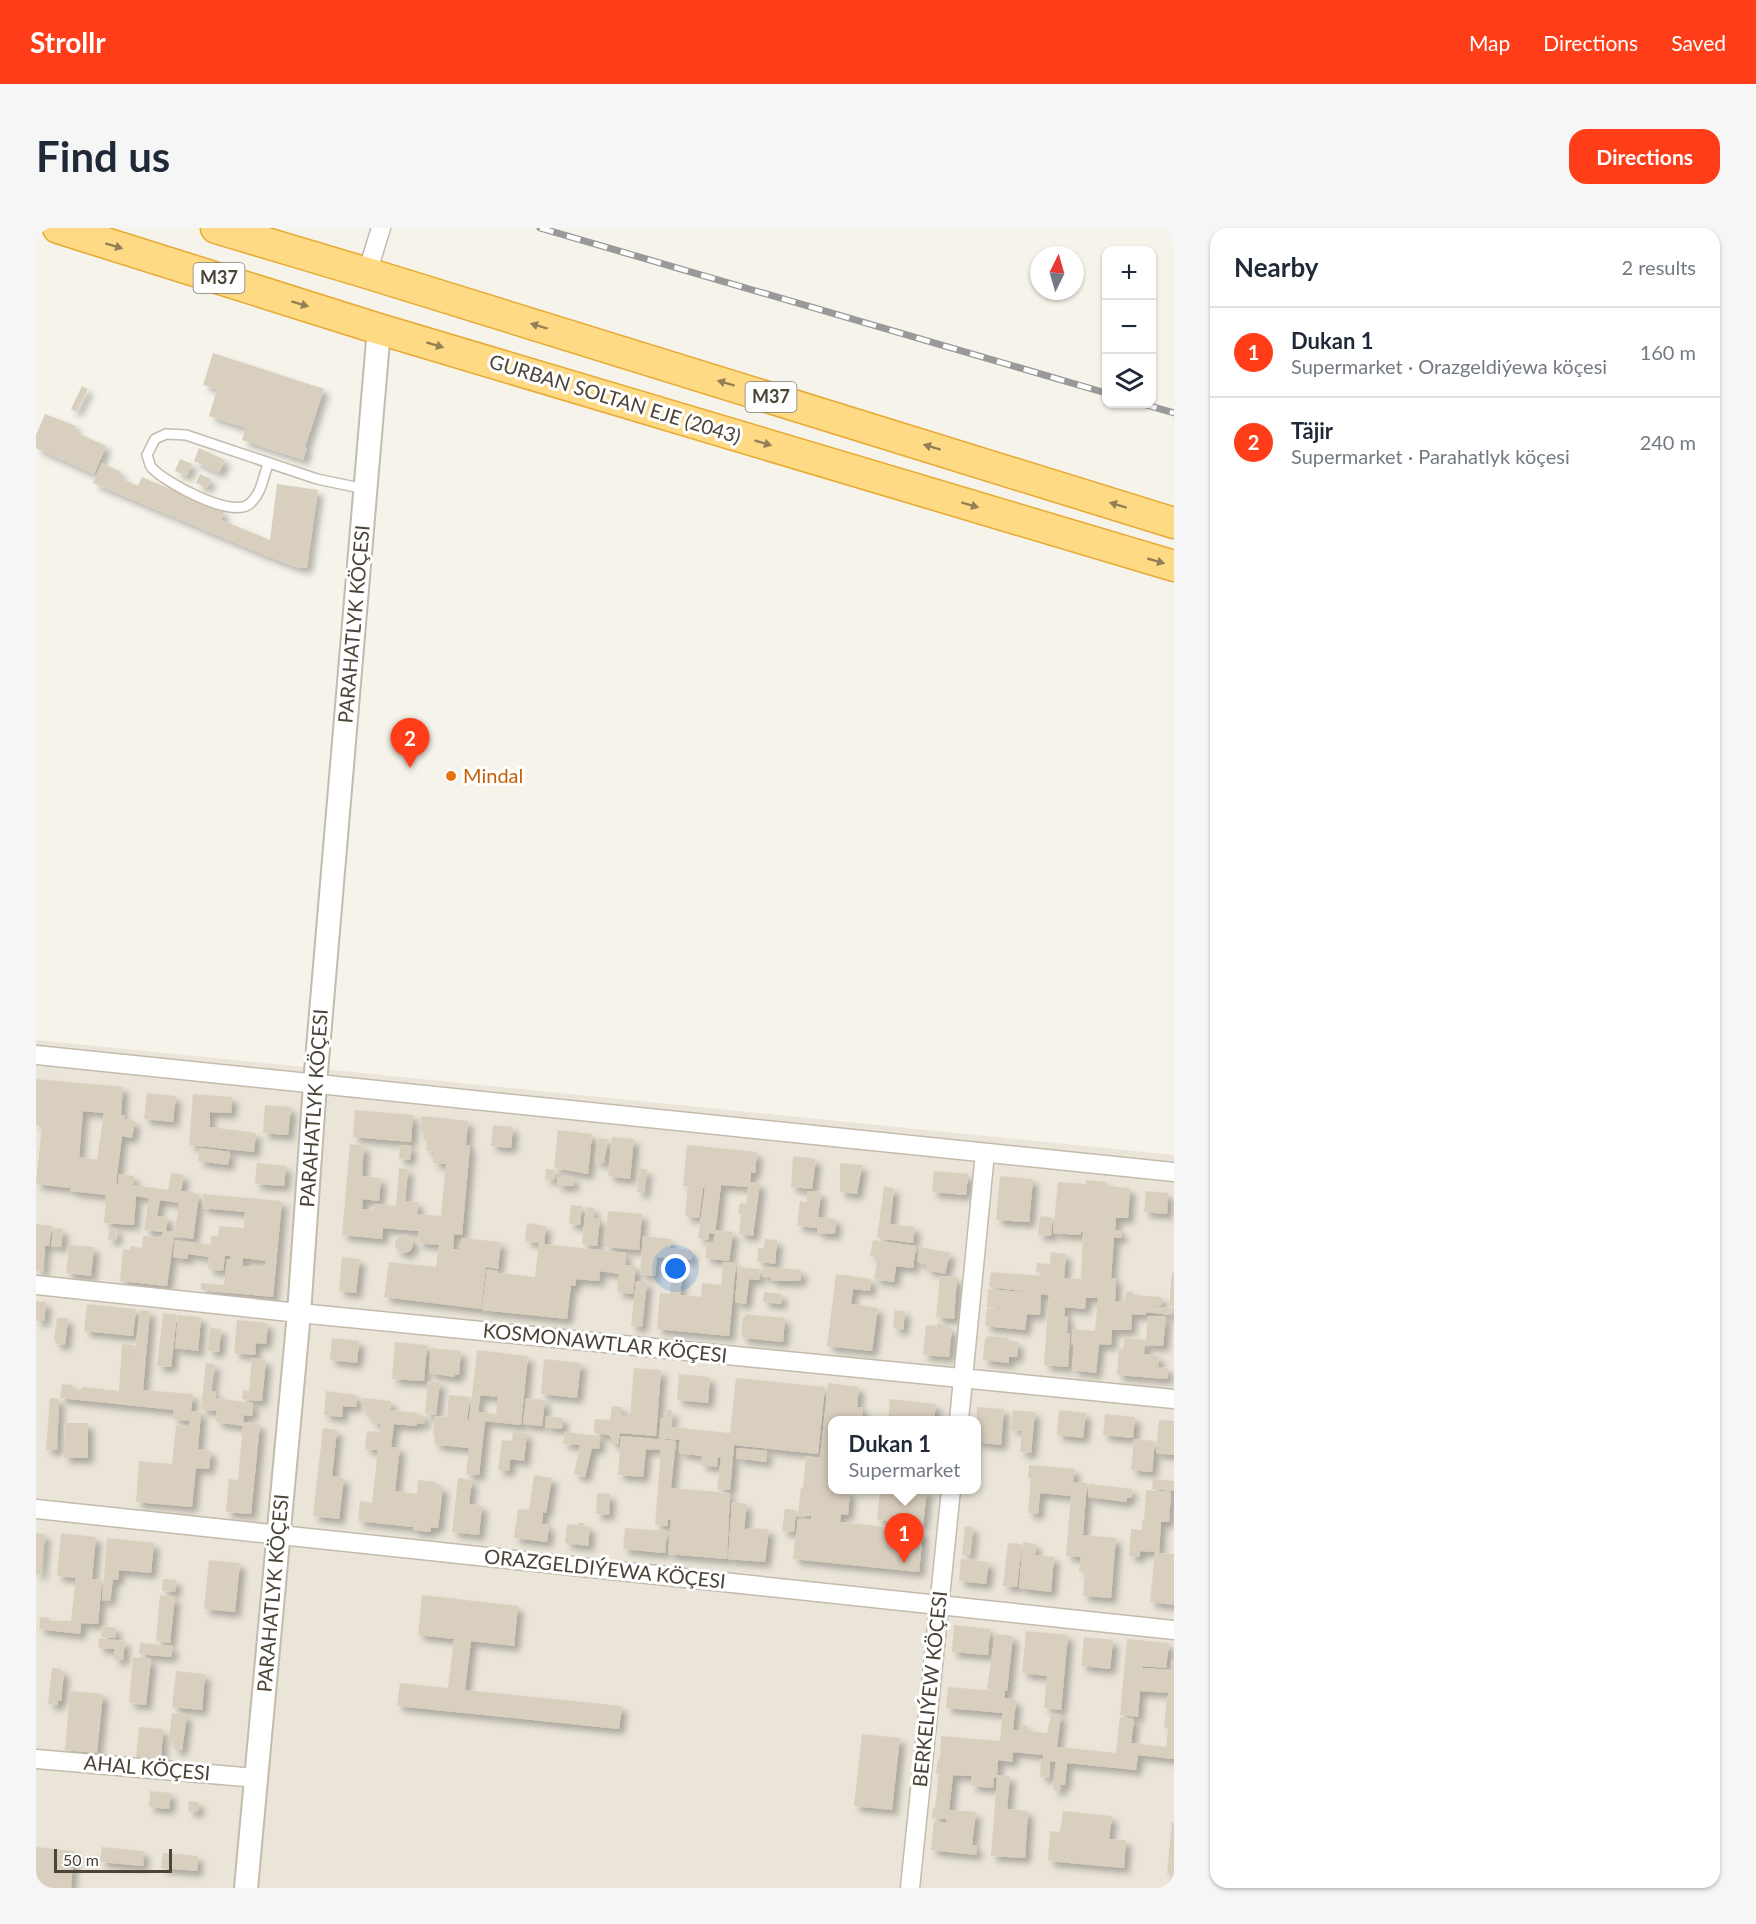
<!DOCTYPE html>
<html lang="en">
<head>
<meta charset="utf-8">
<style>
	body { margin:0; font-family:Lato,sans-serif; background:#f6f6f7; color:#1f2937 }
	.controls { position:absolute; right:18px; top:18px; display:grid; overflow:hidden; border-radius:12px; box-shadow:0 2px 4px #0004 }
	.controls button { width:54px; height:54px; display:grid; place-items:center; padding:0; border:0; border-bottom:2px solid #e0e1e3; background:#fff; color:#1f2937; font:30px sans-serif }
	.compass { position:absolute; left:994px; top:18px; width:54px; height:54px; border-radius:50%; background:#fff; box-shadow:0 2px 4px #0004; rotate:5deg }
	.scale { position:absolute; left:18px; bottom:15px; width:118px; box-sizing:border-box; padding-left:6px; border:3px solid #4b4437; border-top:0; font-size:16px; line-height:21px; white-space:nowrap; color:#4b4437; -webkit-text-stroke:4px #fff; paint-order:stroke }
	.you { position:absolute; left:640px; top:1041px; width:21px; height:21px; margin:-15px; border:4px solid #fff; border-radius:50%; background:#1a73e8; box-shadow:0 0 0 9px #1a73e833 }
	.badge { display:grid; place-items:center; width:39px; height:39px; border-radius:50%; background:#ff3e19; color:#fff; font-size:20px; font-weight:700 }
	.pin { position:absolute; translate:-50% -50px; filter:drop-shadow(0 2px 3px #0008) }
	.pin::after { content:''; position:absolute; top:32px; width:21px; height:18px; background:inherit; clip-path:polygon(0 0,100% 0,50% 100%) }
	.popup { position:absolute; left:792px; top:1188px; width:153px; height:78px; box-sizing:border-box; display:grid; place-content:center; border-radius:12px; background:#fff; filter:drop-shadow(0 2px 4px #0005); font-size:20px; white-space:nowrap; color:#747a83 }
	.popup b { font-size:22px; color:#1f2937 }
	.popup::after { content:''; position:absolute; left:50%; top:100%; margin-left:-12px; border:12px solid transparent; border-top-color:#fff }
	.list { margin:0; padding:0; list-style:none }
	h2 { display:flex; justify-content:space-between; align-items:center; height:78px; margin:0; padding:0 24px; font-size:26px }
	h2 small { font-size:20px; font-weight:400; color:#747a83 }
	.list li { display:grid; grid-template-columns:39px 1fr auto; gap:18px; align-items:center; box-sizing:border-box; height:90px; padding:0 24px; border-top:2px solid #e0e1e3 }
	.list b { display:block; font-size:22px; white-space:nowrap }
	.list p { margin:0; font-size:20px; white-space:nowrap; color:#747a83 }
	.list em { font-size:20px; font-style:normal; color:#747a83 }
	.icon { flex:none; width:33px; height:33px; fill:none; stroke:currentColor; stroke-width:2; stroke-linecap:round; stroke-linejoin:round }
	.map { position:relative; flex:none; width:1138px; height:1660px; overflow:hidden; border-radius:18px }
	header { display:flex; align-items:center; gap:36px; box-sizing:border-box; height:84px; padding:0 30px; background:#ff3e19; color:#fff }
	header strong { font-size:28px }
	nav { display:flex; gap:33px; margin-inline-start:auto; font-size:21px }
	.intro { display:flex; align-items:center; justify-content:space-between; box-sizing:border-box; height:144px; padding:0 36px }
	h1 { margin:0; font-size:42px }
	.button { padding:15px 27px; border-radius:18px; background:#ff3e19; color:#fff; font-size:21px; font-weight:700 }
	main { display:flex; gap:36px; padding:0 36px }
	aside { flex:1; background:#fff; border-radius:18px; box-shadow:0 2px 4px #0004 }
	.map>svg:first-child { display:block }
</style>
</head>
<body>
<header>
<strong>Strollr</strong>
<nav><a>Map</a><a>Directions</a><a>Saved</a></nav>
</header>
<div class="intro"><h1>Find us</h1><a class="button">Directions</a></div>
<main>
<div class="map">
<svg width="1138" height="1660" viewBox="0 0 1138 1660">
	<defs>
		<filter id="shadow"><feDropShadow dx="5.5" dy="5.5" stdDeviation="3" flood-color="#0004"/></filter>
	</defs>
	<rect width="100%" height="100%" fill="#f6f3ea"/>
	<path fill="#eae5d8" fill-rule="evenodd" d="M0 812 1138 927V1660H0ZM796 1192H940V1262H796Z"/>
	<path fill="#d9cfbf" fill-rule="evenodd" filter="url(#shadow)" d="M177 125 288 161 269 219 271 220 267 232 206 212 210 200 173 188 181 161 167 157Z
		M46 158 52 161 40 184 35 181Z
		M9 186 40 198 37 203 70 218 58 246 0 220V207Z
		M163 220 189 232 183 245 158 233Z
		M144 231 156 236 151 248 139 243Z
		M66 235 85 244 82 249 102 258 106 249 188 284 185 292 234 312 241 256 282 262 271 340 260 339 231 328 57 255Z
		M164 246 175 251 171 260 160 255Z
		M0 851 87 859 85 887H89L88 891 99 893 96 910 86 908 80 955 82 956 83 946 98 948 97 957 132 962 135 945 148 947 145 963 163 966 157 1011 138 1008 131 1058 84 1053 87 1021 94 1022V1018L106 1020 107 1008 125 1010 127 1004 108 1002 113 970 100 968 98 997 68 995 70 967 34 963 35 960 0 956 6 897H0ZM47 883 68 885 61 932 43 929ZM124 972 143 975 139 1004 130 1003 132 989 121 988Z
		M111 865 140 868 137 894 108 891Z
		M157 866 196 869 195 885 174 884V899L220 905 218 924 153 917Z
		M229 877 255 879 252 907 227 905Z
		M319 882 377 887 375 914 317 909Z
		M385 888 432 893 430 917 434 918 426 1007 418 1006 417 1021 424 1022 426 1010 465 1014 462 1041 450 1039 445 1081 348 1069 353 1034 400 1039 403 1017 382 1015 383 1003 347 1000 346 1011 306 1007 314 916 328 918 326 948 345 950 343 973 327 971 326 981 338 982 339 976 360 978 363 940 372 941 369 973 382 974 381 988 382 986 405 988 410 936 397 935 398 924 390 923 391 913 387 912 388 903H384Z
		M457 897 477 899 475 920 455 918Z
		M522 902 556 906 552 946 518 940Z
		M576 909 598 911 594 951 572 948Z
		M562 910 572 911 568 935 559 934Z
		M364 917 375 918 374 932 363 931Z
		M651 917 721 924 719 945 715 944 714 954 724 955 717 1008 703 1006 705 987 714 988 702 985 704 975 710 976 712 959 685 957 679 1006 673 1005 672 1012 662 1010 669 960H667L663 990 649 988 652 958H647Z
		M164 920 194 924 192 937 162 933Z
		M757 928 780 931 776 961 755 959Z
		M221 935 250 938 248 958 219 956Z
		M804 935 826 937 821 966 804 964Z
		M510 941 519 942 518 952 509 951Z
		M603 941H611L608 965 601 964Z
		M898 943 932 946 930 967 896 964Z
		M964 948 997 951 993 994 960 992Z
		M521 949H538L537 958H521Z
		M1050 952 1070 954V958L1094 960 1092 990H1080L1079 1002 1086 1003V1010H1078L1075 1050 1080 1051 1079 1073 1088 1074 1091 1063 1097 1064V1067L1126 1069 1125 1078H1111L1136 1080 1135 1087 1110 1084V1087L1096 1086 1095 1102H1076L1075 1117 1063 1116 1060 1145 1036 1142 1038 1117H1035L1037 1101 1059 1103 1062 1070H1050L1049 1081 1029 1079 1028 1088H1032L1031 1105H1034L1032 1139 1008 1137 1013 1067 1005 1066 1004 1087 991 1086 989 1102 949 1098 951 1080 965 1081V1080L951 1079 952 1061 986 1064V1063L953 1059 955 1044 1005 1048 1006 1044H1000L1001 1035 1014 1036 1015 1024 1030 1026 1028 1050 1047 1051 1045 1049 1047 1004H1045V1007L1017 1005 1022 954 1050 956Z
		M848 959 858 960 854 996 879 999 877 1015 841 1010Z
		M771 963 785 964 782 989 800 991 799 1006 781 1005V1000L761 998 764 973 771 974Z
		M1110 963 1132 965 1131 986 1108 984Z
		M167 966 246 973 237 1069 165 1062V1055L188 1057 191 1031H194V1028H189L187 1043 172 1041 173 1029 152 1026 151 1031 137 1029 139 1012 175 1017V1008H182L183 998 208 1000 209 984 166 980ZM207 1030 230 1033 229 1040 207 1038Z
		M535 977 546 978 544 997 533 996Z
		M550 979 558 980 557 990 564 991 561 1018 546 1016Z
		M572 983 606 986 603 1022 569 1019Z
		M1004 988 1016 989 1015 1008 1002 1007Z
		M491 995 510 998 508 1016 590 1025 589 1037 600 1038 597 1066 581 1064 583 1046 564 1043 563 1053 540 1051 539 1058 535 1057 531 1091 446 1082 451 1041 462 1043V1045L499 1049 503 1015 489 1013Z
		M0 996 16 998 13 1018H9L7 1044 0 1043Z
		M18 1000 27 1001 25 1019 15 1018Z
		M74 1000 81 1001 80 1012H72Z
		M680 1002 697 1004 693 1033 669 1030 671 1014 677 1015Z
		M359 1016a9 9 0 1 1 18 0a9 9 0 1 1-18 0Z
		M607 1008 635 1011 634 1020 656 1022 655 1032 621 1029 619 1048 604 1046Z
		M729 1011 741 1012 739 1036 721 1033 722 1020H728Z
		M837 1012 880 1018 877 1040 860 1038 858 1054 838 1051 842 1029 834 1028Z
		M33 1017 58 1019 55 1048 30 1045Z
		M884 1019 914 1025 909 1046 892 1042 889 1036 881 1034Z
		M306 1029 324 1031 320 1065 303 1063Z
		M687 1034 700 1035 693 1108 621 1101 624 1065 634 1066 636 1040 647 1041 644 1067 665 1069 666 1055 685 1057Z
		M702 1039 724 1041 723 1052 713 1051 710 1076 699 1074Z
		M727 1039 765 1042V1053H735V1049L726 1048Z
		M1136 1045H1138V1079L1133 1078Z
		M800 1046 835 1051 834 1063 817 1061 815 1076 842 1080 836 1123 791 1118Z
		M904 1048 921 1049 918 1091 900 1089Z
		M600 1053 611 1054 606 1099 595 1098Z
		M728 1064 746 1066 745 1076 727 1074Z
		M0 1073 10 1074 8 1093H0Z
		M51 1076 100 1081 97 1108 48 1103Z
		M104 1082 114 1083 107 1162 157 1166 155 1183 165 1184 162 1221 175 1223 173 1241 160 1240 156 1279 100 1274 103 1233 136 1236 140 1198 153 1199 154 1193 137 1191 138 1182 24 1170 26 1156 37 1157V1160L39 1162H45L46 1159 83 1163 86 1116 98 1117 97 1139Z
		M859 1082 869 1083 867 1102 857 1100Z
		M127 1085 141 1087 135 1139 121 1138Z
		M709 1086 749 1090 747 1114 707 1110 705 1106 707 1089H709Z
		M142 1087 165 1089 162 1123 139 1120Z
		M1112 1088 1130 1089 1127 1118 1109 1117 1108 1126 1123 1128 1122 1139 1132 1140 1131 1151 1081 1147 1083 1120 1087 1121 1088 1110 1110 1112Z
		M21 1090H32L29 1117 21 1116 18 1111Z
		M201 1092 232 1095 230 1116 220 1115 219 1127 198 1125Z
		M901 1095 907 1096V1099L916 1100 913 1129 887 1127 890 1097 901 1098Z
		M174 1100 185 1101 183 1124 172 1123Z
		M952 1108 971 1110 973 1113 982 1114 981 1129H973V1135L947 1132 949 1111Z
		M296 1110 323 1113 321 1135 294 1132Z
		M359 1114 391 1117 388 1153 356 1151Z
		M395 1120 425 1123 423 1147H419V1149L393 1145Z
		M441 1122 492 1128 485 1197 449 1193 443 1247 430 1246 433 1220 403 1217 398 1215 399 1207H397L399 1188 411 1189 413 1167 434 1169 431 1191 433 1192ZM444 1167 462 1169 460 1186 442 1184Z
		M216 1130 230 1132 226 1173 206 1171 207 1162 213 1163Z
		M508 1131 545 1135 541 1170 505 1166Z
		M170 1135 179 1136 175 1163 180 1164 179 1170 217 1175 216 1188 208 1187 207 1194 224 1196 215 1286 190 1284 193 1251 202 1252 207 1198 180 1194 181 1183 165 1181Z
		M598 1140 625 1142 620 1208 584 1205 582 1216H575L576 1209H573V1207L558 1205 559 1191 574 1192 576 1178 586 1179V1187H594Z
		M643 1146 674 1149 672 1175 641 1172Z
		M700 1150 789 1159 782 1226 698 1217 694 1262 681 1261 685 1230 682 1229 681 1239 665 1237 666 1228 643 1225 644 1212 623 1210 625 1190 629 1191 630 1182H636L635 1199 694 1205Z
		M392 1153 404 1154 400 1187 389 1185Z
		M792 1155 823 1159 821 1179 827 1180 826 1192H796V1262H812V1264H814L812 1287 805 1286 804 1294 887 1303 883 1344 757 1331 762 1291 775 1292V1288L762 1287 765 1259 767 1260 770 1228 784 1230Z
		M290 1163 321 1167 320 1179 307 1178 306 1189 288 1187Z
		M14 1170 23 1171 21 1222H10Z
		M327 1170 355 1173 354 1182 382 1185 381 1187 389 1188 388 1196 381 1195 380 1198 358 1196 355 1219H364L359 1263 381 1266 382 1252 400 1254V1259H407L402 1300 395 1299 394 1304 377 1302V1299L322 1293 324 1273 336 1275 342 1222 329 1221 331 1203 344 1204 345 1196 336 1195 337 1188H330L331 1180 326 1179Z
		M490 1170 509 1172 506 1198 487 1196Z
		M854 1171 900 1176 898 1192H852Z
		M941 1179 968 1181 965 1217 940 1214Z
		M977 1182 999 1184 995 1225 984 1224 986 1203 975 1201Z
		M1023 1182 1050 1185 1047 1210 1021 1207Z
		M1069 1186 1099 1189 1097 1210 1067 1207Z
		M510 1188 527 1190 526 1201 509 1199Z
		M1123 1192 1138 1193V1227L1120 1225Z
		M29 1195H52V1230H28Z
		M287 1200 301 1202 296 1248 308 1250 303 1291 277 1288Z
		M477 1204 491 1205 488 1233 474 1231 473 1243 462 1242 466 1212 476 1213Z
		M529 1204 564 1208 563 1221 556 1220 549 1249 538 1246 544 1217 527 1216Z
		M585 1208 640 1213 635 1260 694 1265 691 1331 632 1326 635 1292H632V1298L619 1297 625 1222 610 1221 607 1249 582 1247Z
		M1098 1211 1119 1213 1116 1244 1095 1242Z
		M701 1220 731 1223 730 1234 700 1230Z
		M993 1237 1039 1241 1037 1254 1051 1255 1047 1307 1080 1310 1075 1370 1047 1368 1049 1344 1043 1343 1045 1329 1030 1328 1035 1268 1004 1265 1002 1286 992 1285 995 1250H992Z
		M498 1247 516 1250 510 1285 507 1284 506 1296 513 1297 511 1314 478 1310 482 1281 493 1282Z
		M422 1250 436 1252 433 1276 446 1277 443 1307 416 1304Z
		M1117 1251 1138 1253V1263L1116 1261Z
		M1053 1256 1096 1261 1095 1270H1091L1090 1274 1052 1269Z
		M844 1262H891L887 1297 841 1292Z
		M1110 1262 1135 1264 1133 1294H1125L1123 1325 1138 1326V1377L1114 1374 1119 1324 1104 1323V1329L1093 1328 1095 1301 1106 1302V1292L1108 1293Z
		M561 1265 574 1266 573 1287 560 1286Z
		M696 1274 711 1276 708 1301 711 1302V1300L733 1301 729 1334 692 1331Z
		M749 1281 760 1282 758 1304 746 1303Z
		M542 1295H548L547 1298 554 1299 552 1318 529 1315 531 1296 542 1297Z
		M929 1298 937 1299 934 1327H926Z
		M589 1300 631 1303 629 1325 587 1321Z
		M0 1305 9 1306 5 1346H0Z
		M25 1305 60 1309 56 1351 66 1352 62 1396 45 1395 44 1406 3 1401 4 1389 14 1390 13 1393H35L40 1350 21 1348Z
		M71 1310 118 1315 115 1345 83 1342 82 1352 77 1351 74 1373 66 1372Z
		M987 1314 1000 1316 999 1327 1018 1329 1015 1364 983 1360Z
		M972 1315 986 1316 981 1359 967 1358Z
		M925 1331 953 1334 950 1356 923 1353Z
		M173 1332 204 1335 199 1384 168 1381Z
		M127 1351 140 1352 139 1364 126 1363Z
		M124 1367 139 1369 134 1415 120 1413Z
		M386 1367 482 1378 478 1418 435 1413 429 1462 586 1478 583 1501 361 1478 364 1455 412 1460 418 1411 382 1407Z
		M918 1397 954 1401 952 1427 916 1424Z
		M66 1398 80 1400 79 1410 65 1409Z
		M990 1403 1032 1407 1025 1482 1008 1480 1011 1448 986 1445Z
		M959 1406 977 1408 971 1463H969L968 1470 980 1472 977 1502 984 1503 985 1497H991V1503L1011 1505 1015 1486H1025L1021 1519 1080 1525 1084 1489 1098 1491 1095 1515 1130 1519 1132 1500 1128 1499 1131 1469 1133 1465 1104 1463 1102 1489 1084 1487 1091 1411 1133 1415 1130 1440 1107 1438 1106 1440 1135 1442 1136 1432 1138 1433V1531L1102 1527 1100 1542 1031 1535 1029 1557H1024V1563L1017 1562 1020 1534 1014 1533 1013 1550 1004 1549 1005 1531H1007V1527L977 1524 976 1534 962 1532 961 1547 974 1548 971 1581 992 1583 989 1630 955 1628 961 1550H958L957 1560 935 1558 936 1548 917 1547 913 1582 940 1584 936 1617 941 1618 940 1627 895 1622 898 1593 910 1595V1591L896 1590 897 1580H899L903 1545H900L902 1531H904L905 1508 964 1513 967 1485 910 1480 912 1459 960 1463 951 1461Z
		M1048 1409 1077 1412 1074 1441 1045 1438Z
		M63 1410 89 1413 87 1432H78L79 1421 62 1420Z
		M104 1415 137 1418 135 1429 103 1426Z
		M97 1429 115 1431 110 1477 93 1475Z
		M16 1440 25 1441V1444H28L25 1473H22V1477L12 1476Z
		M140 1443 169 1446 166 1482 136 1479Z
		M34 1463 67 1466 61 1525 29 1522Z
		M136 1485 151 1487 146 1522 137 1521 139 1513 133 1512Z
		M103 1499 127 1501 125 1532 100 1530Z
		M826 1506 864 1510 856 1582 818 1578Z
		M114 1563 135 1565 133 1581 113 1579Z
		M153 1573 163 1574 162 1584 152 1583Z
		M1027 1583 1076 1588 1073 1611 1090 1612 1088 1640 1012 1633 1014 1603 1024 1604Z
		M1136 1594 1138 1595V1646H1131Z
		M0 1619 38 1623 35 1660H0Z
		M66 1619 108 1623 107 1638 64 1634Z
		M127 1625 162 1628 161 1643 125 1640Z"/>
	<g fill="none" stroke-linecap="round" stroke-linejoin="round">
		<g stroke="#c3bbac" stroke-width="12">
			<path id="service" d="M232 236C227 250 225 268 212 277 193 289 130 255 116 240 113 237 113 232 111 227L119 211 130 206 150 207 281 251 329 261"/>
		</g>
		<g stroke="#c3bbac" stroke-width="21">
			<path id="minor" d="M331 45 345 0
				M0 827 1138 944
				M0 1057 263 1085 1138 1171
				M923 1192 949 925
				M0 1281 1138 1402
				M0 1531 221 1550
				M874 1660 915 1262"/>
		</g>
		<g stroke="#c3bbac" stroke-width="26">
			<path id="tertiary" d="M210 1660 263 1085 279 856 343 101"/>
		</g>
		<g stroke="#e9a832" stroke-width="33">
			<path id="trunk" d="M22 0 343 101 1138 338
				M180 0 331 45 1138 295"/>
		</g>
		<use href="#service" stroke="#fff" stroke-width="9"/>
		<use href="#minor" stroke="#fff" stroke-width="18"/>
		<use href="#tertiary" stroke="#fff" stroke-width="22"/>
		<use href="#trunk" stroke="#ffda84" stroke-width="30"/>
		<g stroke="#999" stroke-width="7">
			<path id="rail" d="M504 0 1070 165
				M1107 176 1138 185"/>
		</g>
		<use href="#rail" stroke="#fff" stroke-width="4.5" stroke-dasharray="14" stroke-linecap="butt"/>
	</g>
	<defs><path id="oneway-solid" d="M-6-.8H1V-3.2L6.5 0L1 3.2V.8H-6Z" transform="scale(1.5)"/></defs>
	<g fill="#938056">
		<use href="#oneway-solid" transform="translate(78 18) rotate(17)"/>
		<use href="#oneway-solid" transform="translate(264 76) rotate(17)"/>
		<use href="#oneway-solid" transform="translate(503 98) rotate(-163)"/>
		<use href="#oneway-solid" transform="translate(399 117) rotate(17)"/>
		<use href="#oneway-solid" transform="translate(690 155) rotate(-163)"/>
		<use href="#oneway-solid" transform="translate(727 215) rotate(17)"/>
		<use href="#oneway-solid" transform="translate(896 219) rotate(-163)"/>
		<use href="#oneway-solid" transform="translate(934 277) rotate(17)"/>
		<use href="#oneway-solid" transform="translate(1082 277) rotate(-163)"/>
		<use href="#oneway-solid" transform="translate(1120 333) rotate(16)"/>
	</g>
	<circle fill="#e8710a" stroke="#fff" stroke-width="2" cx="415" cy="548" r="6"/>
	<g text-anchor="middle" stroke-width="6" stroke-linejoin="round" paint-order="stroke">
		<g fill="#fff" stroke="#817c73" stroke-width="1.5">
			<rect x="157.5" y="35" width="51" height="30" rx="4.5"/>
			<rect x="709.5" y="154" width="51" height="30" rx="4.5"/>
		</g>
		<g font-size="18" font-weight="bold" fill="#4b4437">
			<text x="183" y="56">M37</text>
			<text x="735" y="175">M37</text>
		</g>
		<g font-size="20" fill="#4b4437" stroke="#fff">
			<text transform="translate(579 171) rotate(17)" y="7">GURBAN SOLTAN EJE (2043)</text>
			<text transform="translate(318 396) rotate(-85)" y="7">PARAHATLYK KÖÇESI</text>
			<text transform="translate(278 880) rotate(-86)" y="7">PARAHATLYK KÖÇESI</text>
			<text transform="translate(569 1115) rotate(6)" y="7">KOSMONAWTLAR KÖÇESI</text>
			<text transform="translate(569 1341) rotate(6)" y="7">ORAZGELDIÝEWA KÖÇESI</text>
			<text transform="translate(237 1365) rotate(-85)" y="7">PARAHATLYK KÖÇESI</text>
			<text transform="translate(894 1461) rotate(-84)" y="7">BERKELIÝEW KÖÇESI</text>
			<text transform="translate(111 1540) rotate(5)" y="7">AHAL KÖÇESI</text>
		</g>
		<g font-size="20" fill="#c56008" stroke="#fff" text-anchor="start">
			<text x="427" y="555">Mindal</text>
		</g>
	</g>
</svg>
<div class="controls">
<button>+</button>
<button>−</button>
<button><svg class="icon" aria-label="layers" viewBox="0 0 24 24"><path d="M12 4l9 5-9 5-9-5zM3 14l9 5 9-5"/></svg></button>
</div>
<svg class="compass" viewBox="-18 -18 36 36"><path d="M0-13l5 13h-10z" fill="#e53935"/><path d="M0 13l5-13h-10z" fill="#747a83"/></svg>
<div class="scale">50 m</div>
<div class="you"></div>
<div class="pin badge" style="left:868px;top:1335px">1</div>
<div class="popup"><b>Dukan 1</b>Supermarket</div>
<div class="pin badge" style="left:374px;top:540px">2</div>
</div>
<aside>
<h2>Nearby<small>2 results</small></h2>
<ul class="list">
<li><span class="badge">1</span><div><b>Dukan 1</b><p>Supermarket · Orazgeldiýewa köçesi</p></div><em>160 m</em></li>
<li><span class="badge">2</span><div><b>Täjir</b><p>Supermarket · Parahatlyk köçesi</p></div><em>240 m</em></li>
</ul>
</aside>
</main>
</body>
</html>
